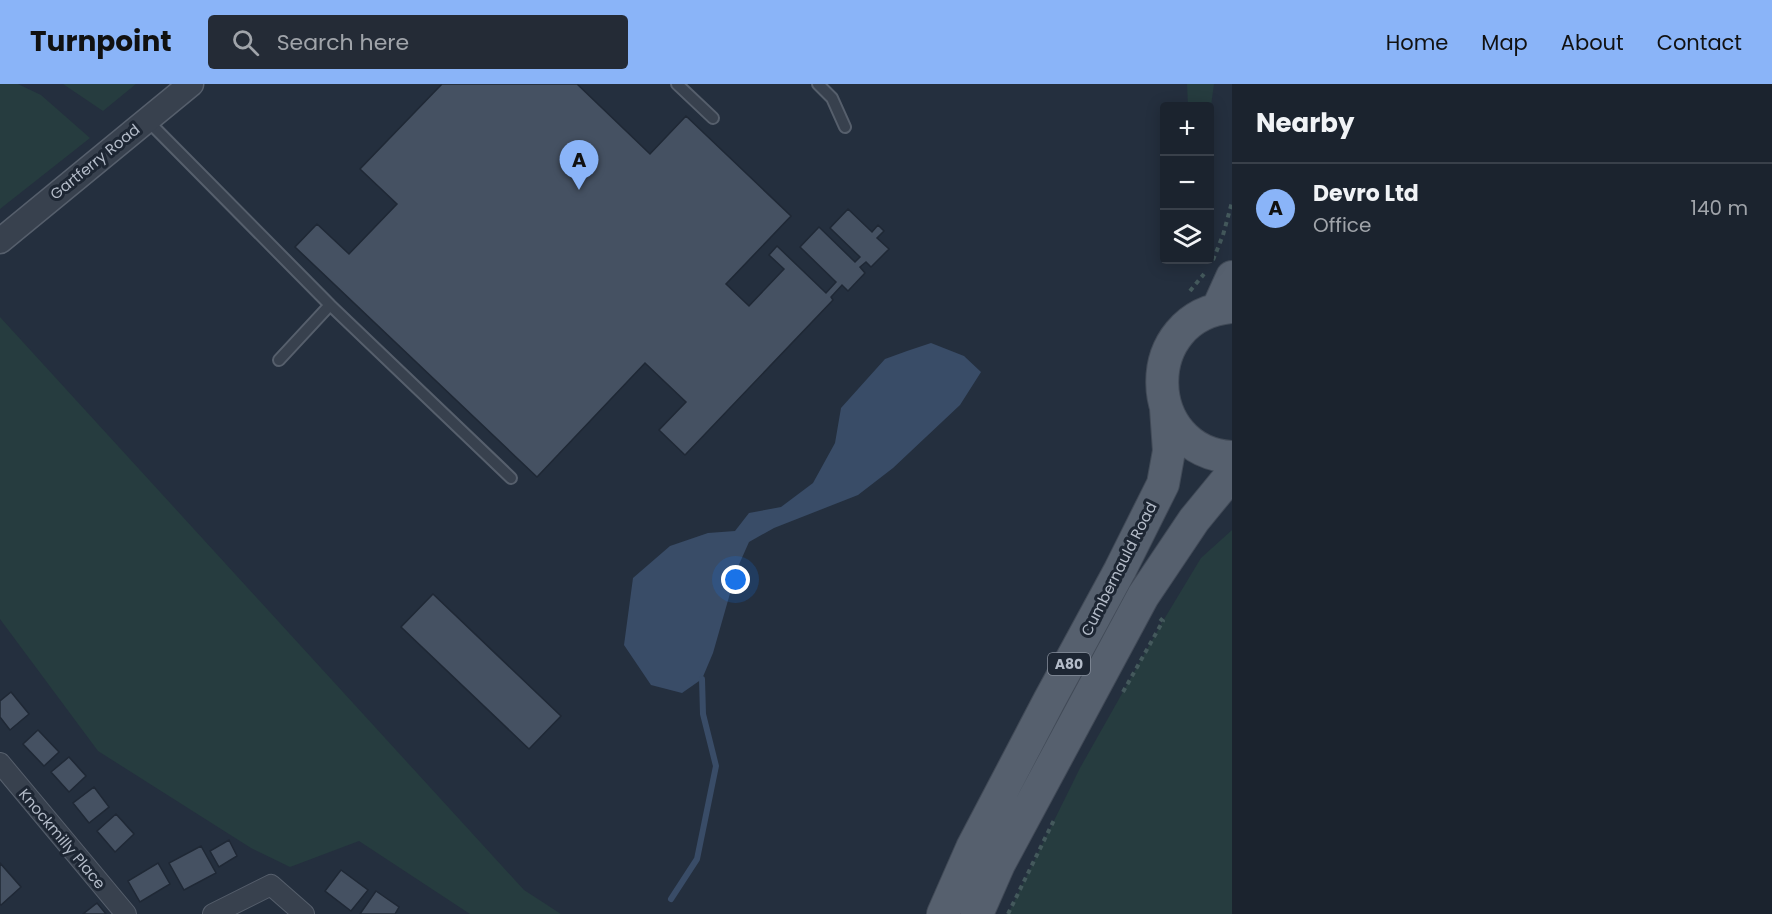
<!DOCTYPE html>
<html lang="en">
<head>
<meta charset="utf-8">
<style>
	body { margin:0; font-family:Poppins,sans-serif; background:#242b36; color:#f1f3f6 }
	.controls { position:absolute; right:18px; top:18px; display:grid; overflow:hidden; border-radius:6px; box-shadow:0 3px 15px #0003 }
	.controls button { width:54px; height:54px; display:grid; place-items:center; padding:0; border:0; border-bottom:2px solid #39404a; background:#1b232e; color:#f1f3f6; font:30px sans-serif }
	.you { position:absolute; left:736px; top:496px; width:21px; height:21px; margin:-15px; border:4px solid #fff; border-radius:50%; background:#1a73e8; box-shadow:0 0 0 9px #1a73e833 }
	.badge { display:grid; place-items:center; width:39px; height:39px; border-radius:50%; background:#8ab4f8; color:#111; font-size:20px; font-weight:700 }
	.pin { position:absolute; translate:-50% -50px; filter:drop-shadow(0 2px 3px #0008) }
	.pin::after { content:''; position:absolute; top:32px; width:21px; height:18px; background:inherit; clip-path:polygon(0 0,100% 0,50% 100%) }
	.list { margin:0; padding:0; list-style:none }
	h2 { display:flex; justify-content:space-between; align-items:center; height:78px; margin:0; padding:0 24px; font-size:26px }
	h2 small { font-size:20px; font-weight:400; color:#a0a4aa }
	.list li { display:grid; grid-template-columns:39px 1fr auto; gap:18px; align-items:center; box-sizing:border-box; height:90px; padding:0 24px; border-top:2px solid #39404a }
	.list b { display:block; font-size:22px; white-space:nowrap }
	.list p { margin:0; font-size:20px; white-space:nowrap; color:#a0a4aa }
	.list em { font-size:20px; font-style:normal; color:#a0a4aa }
	.icon { flex:none; width:33px; height:33px; fill:none; stroke:currentColor; stroke-width:2; stroke-linecap:round; stroke-linejoin:round }
	.map { position:relative; flex:none; width:1232px; height:830px; overflow:hidden }
	header { display:flex; align-items:center; gap:36px; box-sizing:border-box; height:84px; padding:0 30px; background:#8ab4f8; color:#111 }
	header strong { font-size:28px }
	nav { display:flex; gap:33px; margin-inline-start:auto; font-size:21px }
	.search { width:420px; height:54px; background:#242b36; display:flex; align-items:center; gap:15px; box-sizing:border-box; padding:0 21px; border-radius:6px; color:#a0a4aa; font-size:22px }
	main { display:flex }
	aside { flex:1; background:#1b232e }
	.map>svg:first-child { display:block }
</style>
</head>
<body>
<header>
<strong>Turnpoint</strong>
<div class="search"><svg class="icon" aria-label="search" viewBox="0 0 24 24"><circle cx="10" cy="10" r="6"/><path d="M15 15l6 6"/></svg>Search here</div>
<nav><a>Home</a><a>Map</a><a>About</a><a>Contact</a></nav>
</header>
<main>
<div class="map">
<svg width="1232" height="830" viewBox="0 0 1232 830">
	<rect width="100%" height="100%" fill="#242f3e"/>
	<path fill="#263c3f" d="M0 0H18L41 11 90 54 0 125Z
		M63 0H136L103 27Z
		M1187 0H1214L1210 29V22H1188Z
		M0 233 524 806 561 830H470L359 757 290 783 251 764 98 667 0 535Z
		M1232 446V830H1008L1080 684 1163 537 1201 474Z"/>
	<path fill="#394c67" d="M931 259 964 272 981 288 960 321 893 384 858 411 774 444 749 458 737 485 713 569 702 595 682 609 651 601 624 561 633 494 670 462 708 449 735 447 749 429 781 423 813 399 835 359 841 324 885 275 907 267Z"/>
	<g fill="none" stroke-linecap="round" stroke-linejoin="round">
		<path stroke="#394c67" stroke-width="6" d="M671 815 697 775 716 682 703 630 702 595"/>
	</g>
	<path fill="#455162" stroke="#1f2835" stroke-width="1.5" d="M442 0H577L650 70 686 32 791 132 726 200 749 222 784 185 769 171 777 162 826 209 836 198 800 163 819 143 855 178 860 173 830 144 848 125 872 148 878 141 884 147 877 154 889 165 871 183 866 178 860 183 865 189 848 207 842 201 831 213 833 216 685 371 659 346 686 318 645 279 537 393 295 163 317 140 349 170 397 120 360 85Z
		M433 510 561 632 529 665 401 543Z
		M11 608 29 630 10 646 0 633V617Z
		M38 646 59 668 44 682 23 660Z
		M69 673 86 692 69 708 51 688Z
		M94 703 109 723 89 739 73 719Z
		M116 730 134 750 115 768 97 747Z
		M229 756 237 772 219 783 210 767Z
		M201 762 216 789 184 806 169 779Z
		M0 779 21 803 1 821 0 820Z
		M158 779 170 800 140 818 128 797Z
		M341 786 368 806 351 827 325 807Z
		M376 807 399 823 395 830H360Z
		M97 819 106 830H83Z"/>
	<g fill="none" stroke-linecap="round" stroke-linejoin="round">
		<g stroke="#565f6c" stroke-width="14">
			<path id="service" d="M677 0 713 34
				M818 0 832 14 845 43
				M147 36 330 221 511 394
				M279 276 330 221"/>
		</g>
		<g stroke="#565f6c" stroke-width="22">
			<path id="minor" d="M0 679 126 830
				M213 830 271 801 304 830"/>
		</g>
		<g stroke="#565f6c" stroke-width="27">
			<path id="tertiary" d="M0 157 191 0"/>
		</g>
		<g stroke="#414a57" stroke-width="34">
			<path id="primary" d="M1232 223C1137 231 1141 368 1232 373
				M1218 224 1232 193
				M943 830 972 764 1049 617 1120 486 1163 400 1169 367 1166 324
				M977 830 999 780 1143 512 1194 436 1226 397 1232 392"/>
		</g>
		<path stroke="#44595c" stroke-width="4" stroke-dasharray="4.5 4.5" stroke-linecap="butt" d="M1213 176 1223 151 1232 118
			M1190 207 1204 190
			M1123 608 1163 537 1158 533
			M1008 830 1055 734"/>
		<use href="#service" stroke="#38414e" stroke-width="10"/>
		<use href="#minor" stroke="#38414e" stroke-width="20"/>
		<use href="#tertiary" stroke="#38414e" stroke-width="24"/>
		<use href="#primary" stroke="#56606e" stroke-width="32"/>
	</g>
	<g text-anchor="middle" stroke-width="6" stroke-linejoin="round" paint-order="stroke">
		<rect fill="#1d2633" stroke="#878f9c" stroke-width="1.5" x="1048" y="569" width="42" height="22" rx="4.5"/>
		<g font-size="14" font-weight="bold" fill="#b4bcc9">
			<text x="1069" y="585">A80</text>
		</g>
		<g font-size="15" fill="#b4bcc9" stroke="#1d2633">
			<text transform="translate(95 78) rotate(-39)" y="5">Gartferry Road</text>
			<text transform="translate(1119 485) rotate(-63)" y="5">Cumbernauld Road</text>
			<text transform="translate(62 755) rotate(50)" y="5">Knockmilly Place</text>
		</g>
	</g>
</svg>
<div class="controls">
<button>+</button>
<button>−</button>
<button><svg class="icon" aria-label="layers" viewBox="0 0 24 24"><path d="M12 4l9 5-9 5-9-5zM3 14l9 5 9-5"/></svg></button>
</div>
<div class="you"></div>
<div class="pin badge" style="left:579px;top:106px">A</div>
</div>
<aside>
<h2>Nearby<small></small></h2>
<ul class="list">
<li><span class="badge">A</span><div><b>Devro Ltd</b><p>Office</p></div><em>140 m</em></li>
</ul>
</aside>
</main>
</body>
</html>
